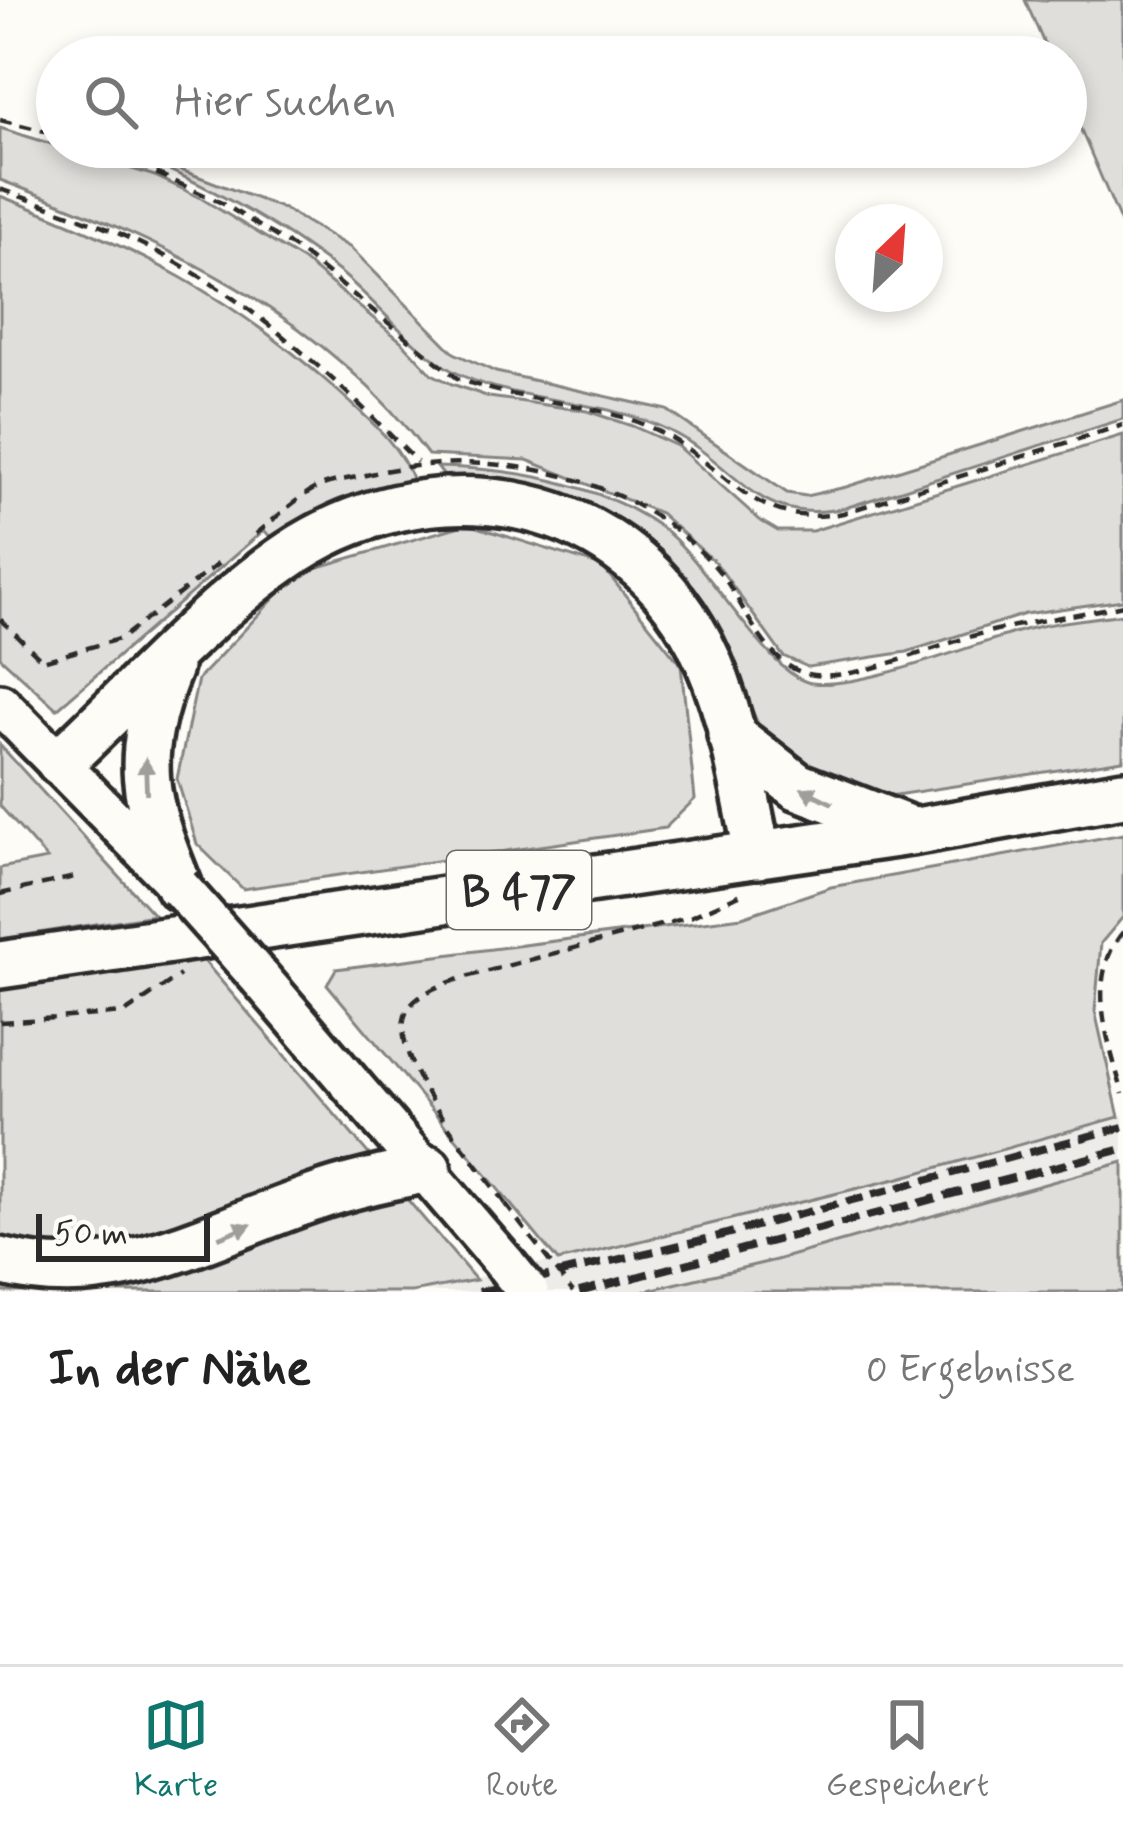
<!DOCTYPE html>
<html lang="de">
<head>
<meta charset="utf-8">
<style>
	body { margin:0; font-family:Mynerve,sans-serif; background:#f2f2f2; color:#222 }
	.compass { position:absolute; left:835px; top:204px; width:108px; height:108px; border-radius:50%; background:#fff; box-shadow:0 6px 18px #0003; rotate:25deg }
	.scale { position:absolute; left:36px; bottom:30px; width:174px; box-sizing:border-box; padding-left:12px; border:6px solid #2b2b2b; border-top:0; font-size:33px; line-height:42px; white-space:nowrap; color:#2b2b2b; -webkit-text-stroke:9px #fdfcf7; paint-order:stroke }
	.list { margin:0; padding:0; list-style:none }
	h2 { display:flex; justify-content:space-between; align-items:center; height:156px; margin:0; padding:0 48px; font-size:51px }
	h2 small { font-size:39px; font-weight:400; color:#767676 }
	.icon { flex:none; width:66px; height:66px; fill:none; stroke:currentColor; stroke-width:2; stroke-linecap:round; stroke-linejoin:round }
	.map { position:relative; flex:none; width:1123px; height:1292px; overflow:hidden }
	.search { position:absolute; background:#fff; box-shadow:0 6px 18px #0003; left:36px; right:36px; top:36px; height:132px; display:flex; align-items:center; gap:30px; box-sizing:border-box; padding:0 42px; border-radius:66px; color:#767676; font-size:45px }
	.sheet { height:372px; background:#fff }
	nav { display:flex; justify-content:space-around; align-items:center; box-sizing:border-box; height:168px; border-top:3px solid #e0e0e0; background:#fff; font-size:33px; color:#767676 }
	nav a { display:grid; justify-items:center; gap:6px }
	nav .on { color:#0f766e }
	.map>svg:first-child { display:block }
</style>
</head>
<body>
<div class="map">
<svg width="1123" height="1292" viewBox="0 0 1123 1292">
	<rect width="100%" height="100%" fill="#fdfcf7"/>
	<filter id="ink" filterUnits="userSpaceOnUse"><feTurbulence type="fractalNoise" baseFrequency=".00833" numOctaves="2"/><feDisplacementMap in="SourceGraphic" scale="24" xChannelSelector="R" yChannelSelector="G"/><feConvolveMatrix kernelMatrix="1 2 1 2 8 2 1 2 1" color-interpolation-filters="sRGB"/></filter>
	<g filter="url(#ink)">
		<path fill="#edece8" d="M1123 1115V1162L776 1260 640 1292H412L751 1216Z"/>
		<path fill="#dfdeda" stroke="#858482" stroke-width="3" d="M1025 0H1123V228L1066 95V57H1050Z
			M0 128 155 176 199 197 304 261 401 341 432 374 452 384 489 397 587 411 632 426 677 446 761 521 778 531H812L1123 435V600L1025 614 907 652 808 667 783 656 716 563 660 513 527 460 428 455C324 314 161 240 0 180Z
			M109 147 126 149 284 209 351 248 454 353 496 372 667 410 787 493 806 496 846 487 1123 400V419L845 508C755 527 740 466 670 431 599 396 511 404 451 370 410 347 378 303 341 273 283 226 181 169 109 147Z
			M0 196C135 247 231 295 339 392 369 420 400 444 414 483L341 503 272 539 264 530 57 709 0 657Z
			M437 467C512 468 600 483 662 528 706 560 771 679 812 683 863 689 970 645 1024 630 1056 621 1090 619 1123 614V760L883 797 770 751 714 624 681 581 553 497 501 481 447 480Z
			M467 524 602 566 681 665 695 799 665 828 243 889 197 844 177 779 198 679 298 573Z
			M0 745 154 915 0 939V868L47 859 0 806Z
			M1123 834V917L1101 943 1095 1011 1119 1117 896 1179 558 1261 327 984 336 969 742 917 831 887Z
			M193 948 476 1280 412 1292H0V977Z
			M1123 1162V1292H640L776 1260Z"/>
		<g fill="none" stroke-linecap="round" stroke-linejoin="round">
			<g stroke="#2b2b2b" stroke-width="48">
				<path id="secondary" d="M0 704 176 883
					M260 978 506 1265"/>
			</g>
			<g stroke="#2b2b2b" stroke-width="54">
				<path id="primary" d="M169 667C132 759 143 799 179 887
					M731 735 797 786 903 827
					M60 762C131 696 204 614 283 559 422 461 617 484 700 644 733 708 742 785 758 855
					M0 965 917 831 1123 794
					M0 1261C115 1292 205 1235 311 1199 350 1185 389 1177 428 1169"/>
			</g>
			<path stroke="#2b2b2b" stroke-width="4.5" stroke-dasharray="12 9" stroke-linecap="butt" d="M0 120 57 134
				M99 147 222 203 298 250 457 378C517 403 586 400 647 426 725 459 747 531 843 513L1123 425
				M0 189C46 206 94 221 137 242 247 294 333 376 417 462
				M256 534C275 519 293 501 314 489 328 481 350 479 366 475 487 445 633 471 718 570 744 601 761 660 804 673 849 686 935 645 980 634 1027 622 1076 615 1123 605
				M0 619 43 661 122 638 219 563
				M0 894 79 876
				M1123 932C1084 979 1109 1043 1123 1094
				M0 1022 125 1013 180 975
				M505 1204C477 1162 395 1070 404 1020 408 995 442 985 462 978L690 917 746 892"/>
			<use href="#secondary" stroke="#fdfcf7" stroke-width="39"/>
			<use href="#primary" stroke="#fdfcf7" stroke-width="45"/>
			<path stroke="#2b2b2b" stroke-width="8" stroke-dasharray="18 9" stroke-linecap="butt" d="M479 1292 719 1236 1123 1127
				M579 1292 1123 1149"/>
			<g stroke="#2b2b2b" stroke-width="48" stroke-linecap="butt">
				<path id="secondary-bridge" d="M179 887 260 978
					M506 1265 528 1292"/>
			</g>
			<path stroke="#2b2b2b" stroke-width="4.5" stroke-dasharray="12 9" stroke-linecap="butt" d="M505 1204 573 1292"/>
			<use href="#secondary-bridge" stroke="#fdfcf7" stroke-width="39"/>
		</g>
		<defs><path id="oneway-solid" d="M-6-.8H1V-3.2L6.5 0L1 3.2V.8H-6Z" transform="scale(3)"/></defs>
		<g fill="#9e9e9b">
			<use href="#oneway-solid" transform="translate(146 776) rotate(-92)"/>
			<use href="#oneway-solid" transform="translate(817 796) rotate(-154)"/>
			<use href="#oneway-solid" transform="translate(235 1231) rotate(-22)"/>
		</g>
	</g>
	<g text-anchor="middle" stroke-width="9" stroke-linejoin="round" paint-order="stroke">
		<rect fill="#fdfcf7" stroke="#6a6a68" stroke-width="3" x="447" y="851" width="144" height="78" rx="9"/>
		<g font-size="45" font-weight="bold" fill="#2b2b2b">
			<text x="519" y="906">B 477</text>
		</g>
	</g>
</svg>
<svg class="compass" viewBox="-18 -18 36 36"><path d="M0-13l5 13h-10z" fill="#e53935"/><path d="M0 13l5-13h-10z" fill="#767676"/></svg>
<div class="scale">50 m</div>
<div class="search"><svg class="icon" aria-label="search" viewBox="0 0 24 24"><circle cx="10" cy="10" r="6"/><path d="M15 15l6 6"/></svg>Hier suchen</div>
</div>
<section class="sheet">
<h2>In der Nähe<small>0 Ergebnisse</small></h2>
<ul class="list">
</ul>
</section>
<nav>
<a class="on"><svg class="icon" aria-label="map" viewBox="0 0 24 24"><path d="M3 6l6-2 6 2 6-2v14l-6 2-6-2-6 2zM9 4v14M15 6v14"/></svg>Karte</a>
<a><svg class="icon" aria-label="directions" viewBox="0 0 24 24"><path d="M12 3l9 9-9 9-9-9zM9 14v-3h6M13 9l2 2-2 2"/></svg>Route</a>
<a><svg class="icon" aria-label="saved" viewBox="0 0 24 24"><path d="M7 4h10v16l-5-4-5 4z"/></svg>Gespeichert</a>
</nav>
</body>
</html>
